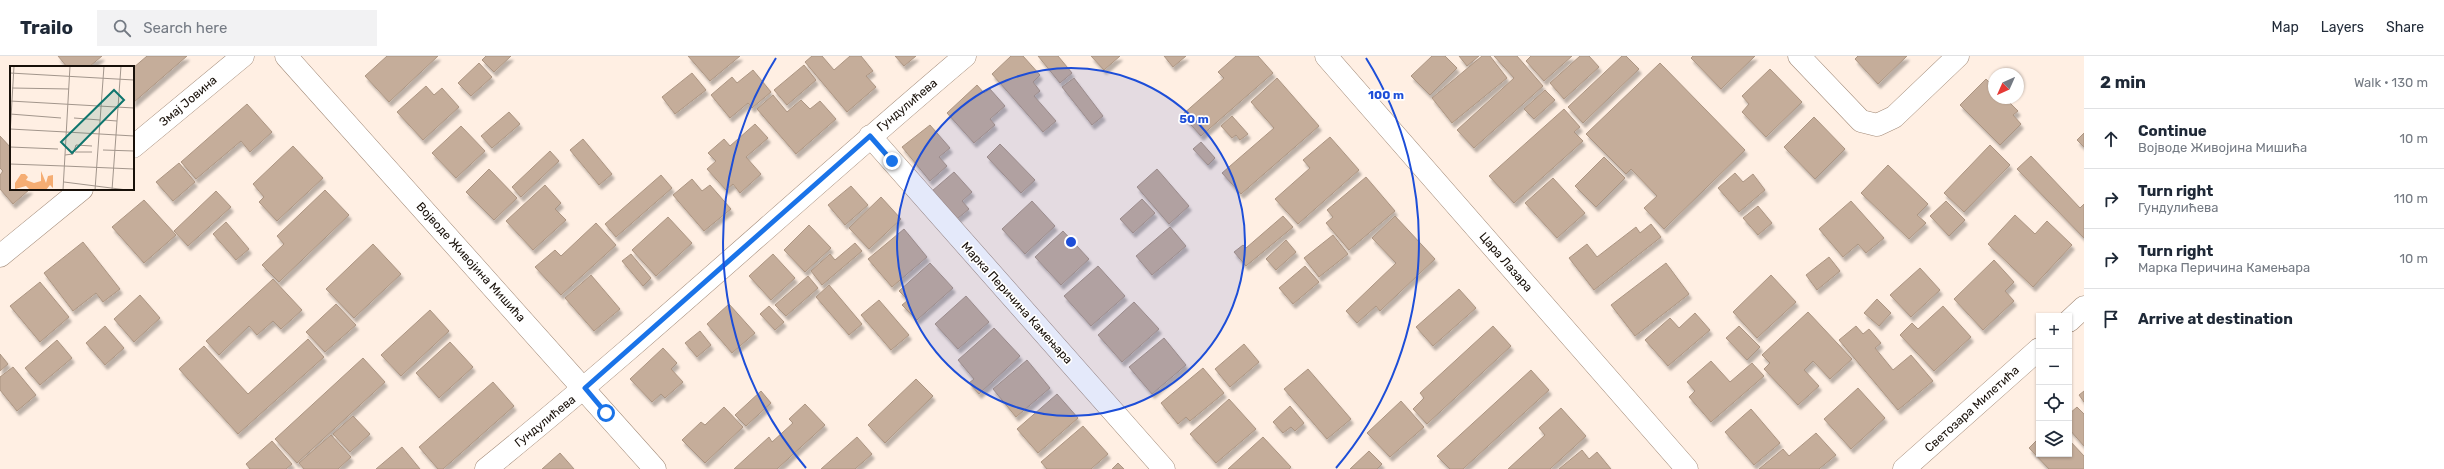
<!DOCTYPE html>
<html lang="en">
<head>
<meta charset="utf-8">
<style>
	body { margin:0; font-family:Rubik,sans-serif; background:#f2f2f3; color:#1f2937 }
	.controls { position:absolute; right:12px; bottom:12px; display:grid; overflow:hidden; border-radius:0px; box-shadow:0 1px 3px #0004 }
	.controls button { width:36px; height:36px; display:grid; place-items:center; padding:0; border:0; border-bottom:1px solid #e0e1e3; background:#fff; color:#1f2937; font:20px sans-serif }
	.compass { position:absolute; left:1988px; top:12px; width:36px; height:36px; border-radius:50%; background:#fff; box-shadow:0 1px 3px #0004; rotate:225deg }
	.stop { position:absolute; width:12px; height:12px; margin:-9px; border:3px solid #1a73e8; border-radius:50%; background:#fff }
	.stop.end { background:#1a73e8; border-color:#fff; box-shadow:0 1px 4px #0008 }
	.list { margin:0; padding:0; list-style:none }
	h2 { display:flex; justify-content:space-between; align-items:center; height:52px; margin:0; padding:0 16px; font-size:17px }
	h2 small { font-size:13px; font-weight:400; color:#747a83 }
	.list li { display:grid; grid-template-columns:26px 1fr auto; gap:12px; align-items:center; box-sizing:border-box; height:60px; padding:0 16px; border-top:1px solid #e0e1e3 }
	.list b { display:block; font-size:15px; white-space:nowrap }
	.list p { margin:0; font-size:13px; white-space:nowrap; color:#747a83 }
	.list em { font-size:13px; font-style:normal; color:#747a83 }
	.icon { flex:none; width:22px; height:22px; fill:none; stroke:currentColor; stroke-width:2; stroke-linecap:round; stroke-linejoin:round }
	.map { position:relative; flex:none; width:2084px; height:413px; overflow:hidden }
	header { display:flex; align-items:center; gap:24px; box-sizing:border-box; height:56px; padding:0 20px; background:#fff; border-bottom:1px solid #e0e1e3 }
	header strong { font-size:19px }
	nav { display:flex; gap:22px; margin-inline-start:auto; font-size:14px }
	.search { width:280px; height:36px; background:#f2f2f3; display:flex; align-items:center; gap:10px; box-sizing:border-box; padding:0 14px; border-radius:0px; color:#747a83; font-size:15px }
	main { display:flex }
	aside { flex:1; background:#fff }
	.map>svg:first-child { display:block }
</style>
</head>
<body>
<header>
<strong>Trailo</strong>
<div class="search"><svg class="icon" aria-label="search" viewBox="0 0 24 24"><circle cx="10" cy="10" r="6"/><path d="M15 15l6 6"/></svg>Search here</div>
<nav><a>Map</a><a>Layers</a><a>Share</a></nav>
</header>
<main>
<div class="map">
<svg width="2084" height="413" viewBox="0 0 2084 413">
	<defs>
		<filter id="shadow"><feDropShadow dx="2.5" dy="4.5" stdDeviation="1" flood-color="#0004"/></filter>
	</defs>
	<rect width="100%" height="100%" fill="#ffefe3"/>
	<path fill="#c5ad9a" stroke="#ac9582" filter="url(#shadow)" d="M58 0H102L89 11H67Z
		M147 0H187L133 47V12Z
		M387 0H438L389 46 365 20Z
		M486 0H511L494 16 482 4Z
		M688 0H740L710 25Z
		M812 0H822L834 14 850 0H861L873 15 866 20 876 31 847 56 805 6Z
		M895 0H916L904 10Z
		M1011 0H1023L1040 19 1033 26 1040 35 1034 40 1056 65 1043 76 992 18Z
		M1038 0H1058L1072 17 1060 27Z
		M1091 0H1120L1104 14Z
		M1164 0H1186L1173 11Z
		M1236 0H1258L1273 17 1201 80 1182 59 1224 22 1218 16Z
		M1432 0H1445L1457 12 1430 39 1411 20Z
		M1459 0H1479L1467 10Z
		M1482 0H1490L1507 22 1452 67 1432 42Z
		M1494 0H1517L1543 30 1474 92 1457 74 1514 22Z
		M1531 0H1572L1544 25 1526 5Z
		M1580 0H1589L1599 11 1564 43 1550 27Z
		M1622 0H1626L1639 13 1583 67 1568 51Z
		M1693 0H1755L1721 33 1691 2Z
		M1858 0H1907L1878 28 1855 3Z
		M479 7 492 21 471 40 458 27Z
		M1660 7 1745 94 1664 173 1644 152 1657 140 1631 113 1626 118 1586 78Z
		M804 9 816 24 787 49 774 34Z
		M1770 13 1802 46 1766 81 1742 56 1749 48 1742 40Z
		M753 14 771 36 752 52 748 47 730 62 711 39 732 21 737 27Z
		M692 17 706 34 675 58 662 41Z
		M1074 22 1103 60 1092 69 1062 31Z
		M1277 22 1319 70 1241 138 1222 117 1274 72 1251 46Z
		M1986 23 1994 31V42H2005L2018 55 2013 59 2021 68 2000 89 1960 49Z
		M977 29 984 37 990 33 1005 50 990 63 995 69 974 87 947 57Z
		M426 30 434 39 442 32 459 51 423 84 397 56Z
		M1545 34 1555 44 1534 63 1524 53Z
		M773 39 787 56 801 44 810 53 820 45 836 63 796 98 757 53Z
		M247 48 272 76 250 96 241 85 196 123 181 106Z
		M1564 53 1580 71 1574 76 1583 85 1514 147 1489 120Z
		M509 56 520 68 492 92 481 80Z
		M1232 60 1248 78 1240 84 1236 79 1232 82 1221 70Z
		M1814 61 1845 93 1815 123 1784 91Z
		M755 68 768 82 746 101 761 118 740 137 733 128 726 134 707 113 716 105 708 97 724 83 730 90Z
		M930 69 950 92 939 101 947 110 930 125 902 91Z
		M461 70 485 95 456 122 432 97Z
		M2084 77V91L2077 84Z
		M0 80 11 92V133H30L13 148 0 133V119L3 115 0 112Z
		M1330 81 1359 114 1298 168 1275 143 1310 112 1303 104Z
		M583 83 612 118 599 129 570 94Z
		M1201 86 1215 102 1208 109 1193 93Z
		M1000 88 1035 124 1021 137 987 101Z
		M1990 89 2010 109 1964 156 1944 137Z
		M293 90 323 122 277 165 259 146 264 141 253 128Z
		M550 95 559 105 521 141 512 131Z
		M2031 100 2080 152 2084 148V182L2017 113Z
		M1604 101 1625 122 1596 151 1575 130Z
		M179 107 195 126 173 145 156 126Z
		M1888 109 1928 148 1917 159 1926 167 1909 183 1861 137Z
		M489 113 517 142 494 164 466 136Z
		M1157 113 1189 150 1169 168 1137 131Z
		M954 116 972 136 962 145 969 153 957 163 932 135Z
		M1735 117 1743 126 1753 118 1765 134 1739 156 1718 132Z
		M661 119 672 132 616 181 605 168Z
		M1366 121 1395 155 1349 194 1326 167 1333 161 1327 154Z
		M1553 122 1585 157 1557 182 1525 147Z
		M692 123 702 135 710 129 731 153 704 175 673 139Z
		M545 129 561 147 555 153 566 164 533 194 506 165Z
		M851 130 868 149 845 169 828 149Z
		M325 134 349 159 279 226 262 209 284 188 277 180Z
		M216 135 231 151 188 190 174 175Z
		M881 141 901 163 869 193 849 172Z
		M1142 143 1155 157 1133 177 1120 163Z
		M144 144 176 179 144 207 112 171Z
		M1032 145 1055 170 1025 198 1002 173Z
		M1851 145 1884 182 1866 197 1858 188 1843 201 1819 173Z
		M1946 145 1965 164 1949 180 1930 160Z
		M1758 150 1772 167 1758 179 1743 162Z
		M2015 159 2035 178 2047 165 2072 189 2033 231 1988 188Z
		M1283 160 1293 171 1246 210 1234 196 1243 189 1246 192Z
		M1395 160 1435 203 1380 255 1376 250 1357 267 1346 255 1396 207 1372 182Z
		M668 161 692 187 656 220 632 194Z
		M226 166 249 193 236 204 213 178Z
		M596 167 616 189 561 239 535 211 555 194 561 200Z
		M1651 168 1661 181 1594 234 1569 202 1587 188 1597 201 1636 171 1640 177Z
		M809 169 831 192 805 216 784 194Z
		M1170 171 1186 190 1152 219 1136 200Z
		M904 173 927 201 892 231 868 203Z
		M1063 175 1089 203 1061 229 1035 201Z
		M1333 179 1348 198 1319 221 1304 202Z
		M1286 184 1296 196 1276 214 1266 203Z
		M83 186 120 233 103 246 96 237 73 255 44 217Z
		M855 187 862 195 822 229 811 215 830 198 835 204Z
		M373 188 401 218 354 262 326 233Z
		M631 198 651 222 643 230 622 205Z
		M773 198 795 222 771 244 749 220Z
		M1829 201 1840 215 1817 234 1806 219Z
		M1994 204 2014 226 2005 235 2014 245 1983 274 1954 243Z
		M930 207 953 232 917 264 902 249 908 244 899 235Z
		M1666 207 1689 238 1635 280 1611 249Z
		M1098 210 1125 240 1091 270 1064 240Z
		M1305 210 1319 226 1293 248 1279 232Z
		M1920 212 1940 234 1911 261 1890 239Z
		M591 219 620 253 594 275 565 242Z
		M1771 219 1796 246 1757 282 1733 256Z
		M808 220 818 232 786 260 775 249Z
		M273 223 302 254 281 273 273 265 257 279 249 270 219 299 206 285Z
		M40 226 69 261 40 286 10 250Z
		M829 229 862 268 849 279 816 241Z
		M1459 233 1476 252 1433 290 1416 271Z
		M140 239 160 262 134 286 114 263Z
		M966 240 989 266 958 293 935 268Z
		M1877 243 1891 257 1879 270 1864 257Z
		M879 244 909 279 891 294 861 259Z
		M1134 246 1159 273 1122 306 1098 279Z
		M336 248 356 269 325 296 306 276Z
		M729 248 755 277 732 297 707 268Z
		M769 250 784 266 775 274 760 258Z
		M1943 250 1971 281 1934 315 1900 279 1912 267 1918 273Z
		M430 254 449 275 401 320 381 299Z
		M1808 256 1852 303 1830 323 1813 305 1804 314 1819 330 1798 349 1764 313 1770 307 1762 299Z
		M1695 257 1710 274 1668 310 1645 284 1670 262 1679 272Z
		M105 270 124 292 105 309 86 287Z
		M1493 270 1511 290 1427 368 1413 353 1424 342 1420 337Z
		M1739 270 1760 291 1747 304 1726 282Z
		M1856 270 1863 278 1869 273 1881 287 1875 292 1893 314 1911 299 1933 325 1898 354 1839 284Z
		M994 272 1020 300 979 338 969 327 974 323 958 304Z
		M700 275 711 289 697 301 685 287Z
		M1164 282 1186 309 1152 338 1129 311Z
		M308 283 324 301 238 378 179 313 204 290 248 338Z
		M57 284 72 302 40 329 25 312Z
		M450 286 473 311 439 342 416 317Z
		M1244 288 1259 306 1230 331 1215 313Z
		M663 292 677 307 671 313 683 326 665 342 661 338 652 346 630 323Z
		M0 298 8 308 0 315Z
		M363 302 385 326 297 407 275 383Z
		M1027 304 1050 332 1016 361 993 333Z
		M1711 305 1730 326 1752 307 1764 320 1711 366 1689 341 1695 335 1687 326Z
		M13 311 36 339 17 355 0 334V321Z
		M1203 312 1224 337 1190 365 1186 361 1178 368 1161 347Z
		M1308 313 1351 363 1327 383 1284 333Z
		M1531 314 1549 334 1463 413H1450L1437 400Z
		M916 323 933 340 885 387 868 369Z
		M493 326 514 350 443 413H438L419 391Z
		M1858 332 1885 362 1851 393 1824 363Z
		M761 335 771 347 746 370 735 359Z
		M2084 335V346L2079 339Z
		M1057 338 1078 362 1038 397 1017 373Z
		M1229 343 1256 373 1216 407 1190 378Z
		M1401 345 1424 371 1390 401 1367 377Z
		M805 348 825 369 777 413H734L769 381 772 386 793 367 789 363Z
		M1290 350 1304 367 1295 375 1291 371 1283 377 1273 366Z
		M724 351 743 371 705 407 682 384 701 366 705 369Z
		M2077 351 2084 358V390L2069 373V358Z
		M1561 352 1586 380 1550 413H1508L1545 379 1539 372Z
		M1751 353 1780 387 1754 409 1725 376Z
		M353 360 370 378 350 396 333 378Z
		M1083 370 1108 398 1091 413H1047L1041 406Z
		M1816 377 1836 399 1819 413H1759L1783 393 1789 400Z
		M331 379 351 401 338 413H304L299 407Z
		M857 381 872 398 855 413H821Z
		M1263 381 1291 411 1289 413H1228Z
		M2039 382V398H2069V384L2084 400V413H2049L2029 392Z
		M272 385 292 408 286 413H250L246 408Z
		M402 391 420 413H376Z
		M1582 394 1589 403 1597 396 1611 413H1559Z
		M1369 395 1382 408 1377 413H1350Z
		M560 397 574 413H542Z
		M1118 407 1124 413H1112Z"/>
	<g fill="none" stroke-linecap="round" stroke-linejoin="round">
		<g stroke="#a38b79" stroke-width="23">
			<path id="street" d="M286 0 655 413
				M1799 0 1861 65 1877 69 1894 61 1958 0
				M870 80 1164 413
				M133 91 243 0
				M0 200 82 133
				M486 413C650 280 804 136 965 0"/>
		</g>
		<g stroke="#a38b79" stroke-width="23">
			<path id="secondary" d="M1326 0 1687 413
				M2069 265 2084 251
				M1904 413 2039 293"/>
		</g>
		<use href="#street" stroke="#fff" stroke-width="22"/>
		<use href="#secondary" stroke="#fff" stroke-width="22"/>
	</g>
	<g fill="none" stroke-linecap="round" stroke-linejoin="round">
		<path stroke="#1a73e8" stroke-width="5" d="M606 357 585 332 870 80 892 105"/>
	</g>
	<circle cx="1071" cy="186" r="174" fill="#1d4ed8" fill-opacity=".12"/>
	<g fill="none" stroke="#1d4ed8" stroke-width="2">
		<circle cx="1071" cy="186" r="174"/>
		<path d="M806 412A348 348 0 0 1 776 2M1366 2A348 348 0 0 1 1336 412"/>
	</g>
	<g text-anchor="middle" stroke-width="3.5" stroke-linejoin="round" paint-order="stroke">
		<g font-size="12" fill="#181009" stroke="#fff">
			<text transform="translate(188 45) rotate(-40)" y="4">Змај Јовина</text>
			<text transform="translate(907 49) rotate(-40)" y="4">Гундулићева</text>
			<text transform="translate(471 206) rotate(48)" y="4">Војводе Живојина Мишића</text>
			<text transform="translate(1506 206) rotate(49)" y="4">Цара Лазара</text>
			<text transform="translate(1017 247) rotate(48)" y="4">Марка Перичина Камењара</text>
			<text transform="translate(1972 353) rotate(-42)" y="4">Светозара Милетића</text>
			<text transform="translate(545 365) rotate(-39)" y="4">Гундулићева</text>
		</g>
	</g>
	<g transform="translate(10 10)">
		<rect width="124" height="124" fill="#ffefe3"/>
		<path d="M31 105 36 117 38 110 43 109V122L40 119 36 124H20L16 120 5 123V117L11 108H15L18 111 16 114 24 117 31 115Z" fill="#f5ad73"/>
		<path fill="none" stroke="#a3968c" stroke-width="1" d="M0 7 124 14M2 22 59 23M0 35 124 42M0 48 51 52M64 52 90 54M94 54 107 55M0 63 56 66M56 66 124 70M0 69 4 0M0 81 48 83M93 84 124 85M65 86H82M55 89 63 88 66 79 82 80M0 98 54 100M54 100 124 103M54 116 117 124M53 124 60 0M85 124 94 0M102 124 111 0"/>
		<path fill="#0f766e" fill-opacity="0.15" stroke="#0f766e" stroke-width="2" d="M104 24 114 34 62 87 51 76Z"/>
		<rect width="124" height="124" fill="none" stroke="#181009" stroke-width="2"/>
	</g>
	<circle cx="1071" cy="186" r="6" fill="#1d4ed8" stroke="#fff" stroke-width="2"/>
	<g font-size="12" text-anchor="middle" font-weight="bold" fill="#1d4ed8" stroke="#fff" stroke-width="3.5" stroke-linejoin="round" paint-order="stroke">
		<text x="1386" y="43">100 m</text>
		<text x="1194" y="67">50 m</text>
	</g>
</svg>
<div class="controls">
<button>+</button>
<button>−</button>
<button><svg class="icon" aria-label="locate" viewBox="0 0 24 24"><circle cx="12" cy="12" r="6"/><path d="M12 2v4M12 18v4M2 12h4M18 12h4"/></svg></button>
<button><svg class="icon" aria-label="layers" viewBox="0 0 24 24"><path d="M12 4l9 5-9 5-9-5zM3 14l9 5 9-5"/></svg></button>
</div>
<svg class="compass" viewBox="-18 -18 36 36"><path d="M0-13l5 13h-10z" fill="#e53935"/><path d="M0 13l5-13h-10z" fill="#747a83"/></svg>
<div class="stop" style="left:606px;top:357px"></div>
<div class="stop end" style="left:892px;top:105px"></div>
</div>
<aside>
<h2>2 min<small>Walk · 130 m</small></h2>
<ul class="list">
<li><svg class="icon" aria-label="ahead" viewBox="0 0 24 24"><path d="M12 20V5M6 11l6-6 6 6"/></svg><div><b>Continue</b><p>Војводе Живојина Мишића</p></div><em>10 m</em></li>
<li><svg class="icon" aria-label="right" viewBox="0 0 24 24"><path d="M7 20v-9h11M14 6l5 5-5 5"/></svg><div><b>Turn right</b><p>Гундулићева</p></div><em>110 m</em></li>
<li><svg class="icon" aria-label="right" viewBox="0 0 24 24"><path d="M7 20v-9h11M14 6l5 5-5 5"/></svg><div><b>Turn right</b><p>Марка Перичина Камењара</p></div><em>10 m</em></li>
<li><svg class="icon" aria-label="arrive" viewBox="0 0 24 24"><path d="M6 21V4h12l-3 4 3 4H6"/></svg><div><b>Arrive at destination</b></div></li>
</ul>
</aside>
</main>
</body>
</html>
